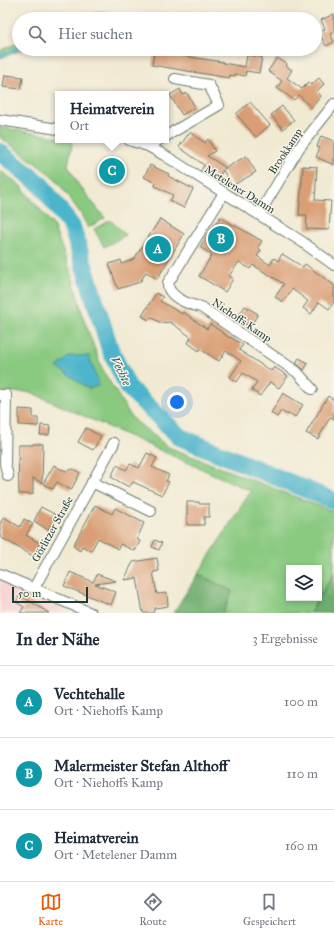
<!DOCTYPE html>
<html lang="de">
<head>
<meta charset="utf-8">
<style>
	body { margin:0; font-family:"IM FELL Great Primer",serif; background:#f2f2f3; color:#1f2937 }
	.controls { position:absolute; right:12px; bottom:12px; display:grid; overflow:hidden; border-radius:0px; box-shadow:0 2px 6px #0003 }
	.controls button { width:36px; height:36px; display:grid; place-items:center; padding:0; border:0; border-bottom:1px solid #e0e1e3; background:#fff; color:#1f2937; font:20px sans-serif }
	.scale { position:absolute; left:12px; bottom:10px; width:76px; box-sizing:border-box; padding-left:4px; border:2px solid #1f3d34; border-top:0; font-size:11px; line-height:14px; white-space:nowrap; color:#1f3d34; -webkit-text-stroke:3px #f7f3e8; paint-order:stroke }
	.you { position:absolute; left:177px; top:402px; width:14px; height:14px; margin:-10px; border:3px solid #fff; border-radius:50%; background:#1a73e8; box-shadow:0 0 0 6px #1a73e833 }
	.badge { display:grid; place-items:center; width:26px; height:26px; border-radius:50%; background:#ea580c; color:#fff; font-size:13px; font-weight:700 }
	.pin { position:absolute; translate:-50% -50%; border:2px solid #fff; box-shadow:0 1px 4px #0006 }
	.popup { position:absolute; left:55px; top:91px; width:114px; height:52px; box-sizing:border-box; display:grid; place-content:center; border-radius:0px; background:#fff; filter:drop-shadow(0 1px 3px #0005); font-size:13px; white-space:nowrap; color:#747a83 }
	.popup b { font-size:15px; color:#1f2937 }
	.popup::after { content:''; position:absolute; left:50%; top:100%; margin-left:-8px; border:8px solid transparent; border-top-color:#fff }
	.list { margin:0; padding:0; list-style:none }
	h2 { display:flex; justify-content:space-between; align-items:center; height:52px; margin:0; padding:0 16px; font-size:17px }
	h2 small { font-size:13px; font-weight:400; color:#747a83 }
	.list li { display:grid; grid-template-columns:26px 1fr auto; gap:12px; align-items:center; box-sizing:border-box; height:72px; padding:0 16px; border-top:1px solid #e0e1e3 }
	.list b { display:block; font-size:15px; white-space:nowrap }
	.list p { margin:0; font-size:13px; white-space:nowrap; color:#747a83 }
	.list em { font-size:13px; font-style:normal; color:#747a83 }
	.icon { flex:none; width:22px; height:22px; fill:none; stroke:currentColor; stroke-width:2; stroke-linecap:round; stroke-linejoin:round }
	.map { position:relative; flex:none; width:334px; height:613px; overflow:hidden }
	.search { position:absolute; background:#fff; box-shadow:0 2px 6px #0003; left:12px; right:12px; top:12px; height:44px; display:flex; align-items:center; gap:10px; box-sizing:border-box; padding:0 14px; border-radius:22px; color:#747a83; font-size:15px }
	.sheet { height:268px; background:#fff }
	nav { display:flex; justify-content:space-around; align-items:center; box-sizing:border-box; height:56px; border-top:1px solid #e0e1e3; background:#fff; font-size:11px; color:#747a83 }
	nav a { display:grid; justify-items:center; gap:2px }
	nav .on { color:#ea580c }
	.map>svg:first-child { display:block }
</style>
</head>
<body>
<div class="map">
<svg width="334" height="613" viewBox="0 0 334 613">
	<rect width="100%" height="100%" fill="#f7f3e8"/>
	<filter id="ink" filterUnits="userSpaceOnUse"><feTurbulence type="fractalNoise" baseFrequency=".025" numOctaves="2"/><feDisplacementMap in="SourceGraphic" scale="8" xChannelSelector="R" yChannelSelector="G"/><feConvolveMatrix kernelMatrix="1 2 1 2 8 2 1 2 1" color-interpolation-filters="sRGB"/></filter>
	<filter id="wash" filterUnits="userSpaceOnUse"><feTurbulence type="fractalNoise" baseFrequency=".012" numOctaves="4" result="noise"/><feDisplacementMap in="SourceGraphic" scale="16" xChannelSelector="R" yChannelSelector="G"/><feGaussianBlur stdDeviation="0.9" result="paint"/><feColorMatrix in="noise" values="0 0 0 0 0 0 0 0 0 0 0 0 0 0 0 0 0 1.4 0 .05"/><feComposite in="paint" operator="in"/></filter>
	<g filter="url(#wash)">
		<rect width="100%" height="100%" fill="#f1ead3"/>
		<path fill="#f7cfd0" d="M0 578 62 604 60 613H0Z"/>
		<path fill="#89c980" stroke="#54835a" d="M98 12 147 19 105 18 102 19H79Z
			M19 42V49H24L0 58V51Z
			M0 127 58 137V140H73L68 165 78 184 105 218 88 228 81 214 55 178 0 137Z
			M0 171 19 184 53 225 72 275 84 320 103 371 132 418 168 447 334 512V573L319 597V568H289V598H318L310 613H223L232 591 198 574 251 491 30 392H0Z
			M110 220 126 235 104 247 94 229Z"/>
		<path fill="#6ead6e" stroke="#467551" d="M334 573V613H310Z
			M198 574 232 591 223 613H173Z"/>
		<path fill="#4db5cb" stroke="#367980" d="M70 356H89L99 385 89 389 57 367Z"/>
		<g fill="none" stroke-linecap="round" stroke-linejoin="round">
			<path stroke="#4db5cb" stroke-width="3" d="M90 19 106 16 122 19
				M0 56 19 48"/>
			<path stroke="#4db5cb" stroke-width="18" d="M0 152 41 185 72 227 110 349 128 387 180 437 334 501"/>
		</g>
		<g id="blocks">
			<path fill="#d99e75" d="M334 14V31L330 34 334 42 326 46 319 32 325 29 321 20Z
				M155 49 177 51 176 55 223 62V63L245 67 247 55 262 57 259 73 246 71 245 76 235 74V76L230 75 229 78 152 65Z
				M277 58 287 64 286 66 292 70 287 78 302 89 309 82 311 85 319 78 324 84 317 91 321 96 311 108 299 95 294 100 277 88 282 81 268 71Z
				M5 75 23 77 21 89 3 87Z
				M180 89 183 95 187 93 195 107 182 115 170 95Z
				M250 102 270 125 256 137 236 114Z
				M282 106 294 120 283 129 271 115Z
				M190 132 205 143 208 139 215 151 207 156 225 167 224 169 246 156 256 172 232 186 223 170 217 180 201 171 204 165 179 147Z
				M321 136 334 141V165L316 157 320 148 317 147Z
				M110 163 120 170 113 180 103 172Z
				M150 165 169 174 168 176 193 189 184 208 170 201 173 195 155 186 156 183 144 177Z
				M303 166 317 167 315 200 331 201 329 230 306 229 307 215H299Z
				M220 217 262 241 258 247 261 250 257 256 270 265 274 258 278 261 282 254 303 267 305 264 334 285V302L329 309 319 302 311 314 303 308 308 301 292 289 283 302 275 297 284 284 253 265 250 269 239 262 229 276 233 279 225 292 199 276 212 255 200 247 214 225H215Z
				M160 219 184 234 157 279 146 272 140 282 118 289 109 264 121 260 122 264 134 259Z
				M156 293 163 297 160 301 182 314 183 312 207 329 210 324 230 338V337L243 345 239 350 271 371 274 367 288 376 279 388 270 382 260 396 252 390 257 382 243 373 237 382 230 377 241 361 226 351 219 361 200 349 199 351 188 343 191 337 170 322 161 323 151 317 149 320 142 316Z
				M245 306 258 314 250 327 237 318Z
				M299 358 308 363 304 370 296 363Z
				M283 393 303 405 295 417 289 413 288 415 281 411 277 417 271 413Z
				M328 396 334 400V419L330 417 318 439 306 433Z
				M19 409 33 410V418H38V426L19 425Z
				M41 425 50 426 49 435H40Z
				M86 428 101 436 93 450 78 442Z
				M33 444H43L42 483 33 478V494H19L18 445H33Z
				M147 453 157 458 152 467 169 475 166 481 169 482 162 495 133 482 129 487 111 477 117 465 126 470 130 464 139 468Z
				M54 465 62 470V469L66 471 73 469 80 473 71 490 57 482 53 489 43 484Z
				M187 502H199V504H209V517H204V525H187Z
				M95 505 112 514 115 508 144 523 137 539 140 541 135 551 120 544 118 549 98 538 91 551 82 546 80 551 73 546Z
				M41 507 56 515 48 530 34 521Z
				M4 517 20 527 24 519 33 524 26 535 40 543 33 556 0 537V523Z
				M155 540 162 543 159 550 152 547Z
				M157 558 159 571 153 572 157 594 167 593 168 606 155 608 153 613H143L137 578 124 580 133 562Z
				M70 572 93 582 97 574 116 581 95 584 116 592 111 605 64 586Z
				M20 595 49 613H20L24 607 16 602Z"/>
		</g>
	</g>
	<g filter="url(#ink)">
		<use href="#blocks" fill-opacity="0" stroke="#687a6c" stroke-width="1"/>
		<g fill="none" stroke-linecap="round" stroke-linejoin="round">
			<g stroke="#687a6c" stroke-width="12">
				<path id="minor" d="M0 120 58 129
					M166 136 219 105 209 85 175 79
					M129 140 148 146 164 155 301 241 334 265
					M148 146 159 140
					M224 193 168 283C167 297 190 305 201 307L297 372 312 389
					M259 214 299 148 334 104
					M0 395H6L5 464 8 476
					M92 482 151 511
					M0 574 91 613
					M34 588 114 443"/>
			</g>
			<use href="#minor" stroke="#fff" stroke-width="10"/>
		</g>
	</g>
	<g text-anchor="middle" stroke-width="3" stroke-linejoin="round" paint-order="stroke">
		<g font-size="11" fill="#1f3d34" stroke="#f7f3e8">
			<text transform="translate(285 151) rotate(-57)" y="4">Brookkamp</text>
			<text transform="translate(240 189) rotate(32)" y="4">Metelener Damm</text>
			<text transform="translate(242 320) rotate(34)" y="4">Niehoffs Kamp</text>
			<text transform="translate(52 529) rotate(-61)" y="4">Görlitzer Straße</text>
		</g>
		<g font-size="12" font-style="italic" fill="#2a5b5a" stroke="#f7f3e8">
			<text transform="translate(121 371) rotate(64)" y="4">Vechte</text>
		</g>
	</g>
</svg>
<div class="controls">
<button><svg class="icon" aria-label="layers" viewBox="0 0 24 24"><path d="M12 4l9 5-9 5-9-5zM3 14l9 5 9-5"/></svg></button>
</div>
<div class="scale">50 m</div>
<div class="you"></div>
<div class="pin badge" style="left:158px;top:249px;background:#0f9aa8">A</div>
<div class="pin badge" style="left:221px;top:239px;background:#0f9aa8">B</div>
<div class="pin badge" style="left:112px;top:171px;background:#0f9aa8">C</div>
<div class="popup"><b>Heimatverein</b>Ort</div>
<div class="search"><svg class="icon" aria-label="search" viewBox="0 0 24 24"><circle cx="10" cy="10" r="6"/><path d="M15 15l6 6"/></svg>Hier suchen</div>
</div>
<section class="sheet">
<h2>In der Nähe<small>3 Ergebnisse</small></h2>
<ul class="list">
<li><span class="badge" style="background:#0f9aa8">A</span><div><b>Vechtehalle</b><p>Ort · Niehoffs Kamp</p></div><em>100 m</em></li>
<li><span class="badge" style="background:#0f9aa8">B</span><div><b>Malermeister Stefan Althoff</b><p>Ort · Niehoffs Kamp</p></div><em>110 m</em></li>
<li><span class="badge" style="background:#0f9aa8">C</span><div><b>Heimatverein</b><p>Ort · Metelener Damm</p></div><em>160 m</em></li>
</ul>
</section>
<nav>
<a class="on"><svg class="icon" aria-label="map" viewBox="0 0 24 24"><path d="M3 6l6-2 6 2 6-2v14l-6 2-6-2-6 2zM9 4v14M15 6v14"/></svg>Karte</a>
<a><svg class="icon" aria-label="directions" viewBox="0 0 24 24"><path d="M12 3l9 9-9 9-9-9zM9 14v-3h6M13 9l2 2-2 2"/></svg>Route</a>
<a><svg class="icon" aria-label="saved" viewBox="0 0 24 24"><path d="M7 4h10v16l-5-4-5 4z"/></svg>Gespeichert</a>
</nav>
</body>
</html>
